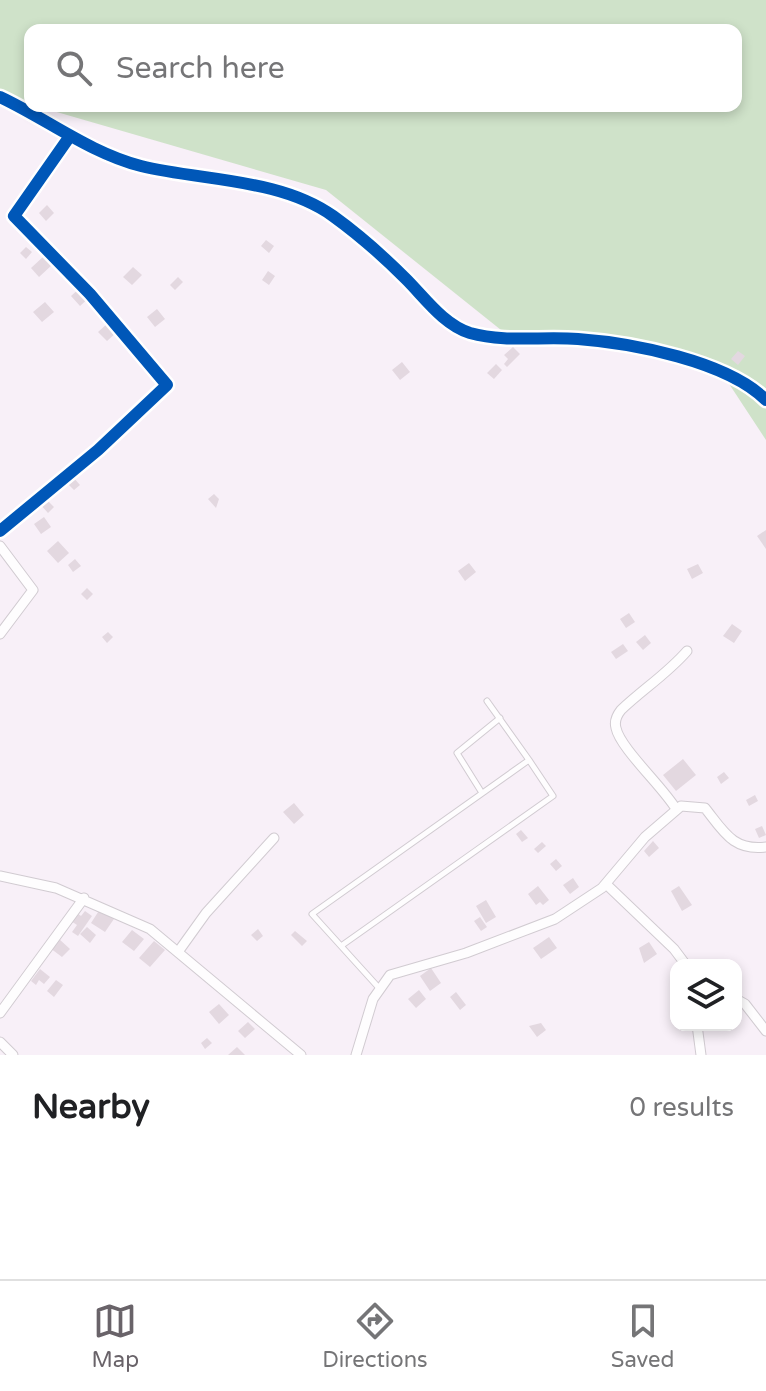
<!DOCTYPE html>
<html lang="en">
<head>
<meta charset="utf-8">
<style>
	body { margin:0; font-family:"Varela Round",sans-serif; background:#f6f6f6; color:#202124 }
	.controls { position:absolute; right:24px; bottom:24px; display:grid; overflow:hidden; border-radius:16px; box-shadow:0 4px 12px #0003 }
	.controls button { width:72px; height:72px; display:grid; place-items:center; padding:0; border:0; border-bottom:2px solid #e0e0e0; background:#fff; color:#202124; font:40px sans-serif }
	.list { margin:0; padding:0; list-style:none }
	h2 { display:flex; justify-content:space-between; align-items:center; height:104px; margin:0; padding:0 32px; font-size:34px }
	h2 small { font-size:26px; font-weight:400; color:#757577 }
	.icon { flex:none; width:44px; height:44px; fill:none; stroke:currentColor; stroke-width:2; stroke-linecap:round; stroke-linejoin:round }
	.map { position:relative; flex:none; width:766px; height:1055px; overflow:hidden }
	.search { position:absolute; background:#fff; box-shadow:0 4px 12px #0003; left:24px; right:24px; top:24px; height:88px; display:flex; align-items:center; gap:20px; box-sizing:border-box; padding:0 28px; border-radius:16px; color:#757577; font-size:30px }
	.sheet { height:224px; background:#fff }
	nav { display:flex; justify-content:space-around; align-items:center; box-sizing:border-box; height:112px; border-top:2px solid #e0e0e0; background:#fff; font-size:22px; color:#757577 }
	nav a { display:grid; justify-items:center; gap:4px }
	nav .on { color:#696369 }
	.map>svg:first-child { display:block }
</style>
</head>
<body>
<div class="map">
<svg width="766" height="1055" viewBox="0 0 766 1055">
	<rect width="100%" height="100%" fill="#f8f0f8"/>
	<path fill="#cfe2c9" d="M0 0H766V440L716 364 501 330 326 190 36 106H736V30H30V104L0 94Z"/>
	<path fill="#e3d8e0" d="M47 205 54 213 46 221 39 213Z
		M266 240 274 246 269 253 261 246Z
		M26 247 32 252 26 259 20 253Z
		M44 256 52 265 39 277 31 268Z
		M133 267 142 275 132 285 123 277Z
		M268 271 275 276 269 285 262 280Z
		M178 277 183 282 175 290 170 285Z
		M82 286 91 296 80 306 71 296Z
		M45 302 54 312 42 322 33 312Z
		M157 309 165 319 155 327 147 317Z
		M108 323 117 332 107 341 98 332Z
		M513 347 520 354 507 367 504 364 508 359 504 355Z
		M738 351 745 356 738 365 731 359Z
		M402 362 410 372 400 380 392 370Z
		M496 364 502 370 494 379 487 373Z
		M73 477 80 485 74 490 67 483Z
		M214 494 219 499 216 508 208 499Z
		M45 498 54 507 48 513 39 503Z
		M44 517 51 527 41 534 34 524Z
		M766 530V549L757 536Z
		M58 541 69 553 58 563 47 551Z
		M75 559 81 566 73 572 68 565Z
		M469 563 476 572 465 581 458 571Z
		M698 564 703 573 692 579 687 569Z
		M87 588 93 594 87 600 81 594Z
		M629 613 635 622 626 628 620 619Z
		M732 624 742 631 734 643 723 636Z
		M108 632 113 637 107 643 102 637Z
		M645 635 651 643 643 650 636 642Z
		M623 644 628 651 616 659 611 652Z
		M683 759 696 775 676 791 663 775Z
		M724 772 729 778 721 784 717 777Z
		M755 795 758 801 749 806 746 800Z
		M294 803 304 815 294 824 283 812Z
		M762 826 766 835 759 838 755 829Z
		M521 830 528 838 522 842 516 834Z
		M653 841 659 848 649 857 644 851Z
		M542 842 546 846 538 853 534 849Z
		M556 859 562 866 556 871 550 864Z
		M573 878 579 887 570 894 563 885Z
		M538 886 549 900 543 905 540 902 536 905 528 894Z
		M679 886 692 905 682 911 671 891Z
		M486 900 496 917 486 923 476 906Z
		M102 906 116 916 105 932 91 923Z
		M85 911 92 916 78 936 72 932 77 925 71 921 77 913 81 916Z
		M480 917 487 927 481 931 474 921Z
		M87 927 96 935 90 943 80 934Z
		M258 929 263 936 257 941 251 935Z
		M132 930 144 939 134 951 122 942Z
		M295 931 307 941 302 946 291 935Z
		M549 937 557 948 541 959 533 948Z
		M58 938 70 949 62 957 50 948Z
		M154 941 165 950 150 967 139 958Z
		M649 942 657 954 644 963 639 948Z
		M431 968 441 983 430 991 420 976Z
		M40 969 50 977 44 984 39 980 36 985 31 981Z
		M56 980 63 985 54 997 47 991Z
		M419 990 426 999 416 1008 408 999Z
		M456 992 466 1005 460 1010 450 997Z
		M219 1004 229 1015 219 1024 209 1012Z
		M248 1022 255 1029 245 1038 238 1031Z
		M541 1023 546 1030 537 1037 529 1026Z
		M207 1038 212 1043 205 1049 201 1043Z
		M237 1047 245 1055H228Z"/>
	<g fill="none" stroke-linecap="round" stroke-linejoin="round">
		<g stroke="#d1cbd1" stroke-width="7">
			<path id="service" d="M482 793 457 753 500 718
				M341 946 553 796 529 760
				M379 988 312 914 529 760 487 701"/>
		</g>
		<g stroke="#d1cbd1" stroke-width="11">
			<path id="minor" d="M0 97C47 119 90 153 141 166 202 181 280 178 333 216 358 234 384 257 406 279 425 298 444 325 470 333 506 343 542 336 578 339 632 343 727 361 766 400
				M0 531 98 450 167 385 90 294 14 216 70 136
				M0 546 33 590 0 634
				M676 809C663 787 620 748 616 728 614 721 617 715 621 710 643 689 667 674 687 651
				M0 876 56 888 150 929 301 1055
				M606 884 674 949 686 965
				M178 952 206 913 274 838
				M736 999 745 1004 766 1031
				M0 1013 84 898
				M697 1025 701 1055
				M0 1042 13 1055
				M356 1055 373 999 390 975 466 953 555 919 602 888 645 837 681 806 705 808C724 832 733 851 766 847"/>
		</g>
		<use href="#service" stroke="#fefdfe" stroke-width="5"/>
		<use href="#minor" stroke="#fefdfe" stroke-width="9"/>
		<g stroke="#fff" stroke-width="17">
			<path id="cycleway" d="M0 97C47 119 90 153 141 166 202 181 280 178 333 216 358 234 384 257 406 279 425 298 444 325 470 333 506 343 542 336 578 339 632 343 727 361 766 400
				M0 531 98 450 167 385 90 294 14 216 70 136"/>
		</g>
		<use href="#cycleway" stroke="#0057b8" stroke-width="12"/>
	</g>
</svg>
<div class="controls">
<button><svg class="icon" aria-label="layers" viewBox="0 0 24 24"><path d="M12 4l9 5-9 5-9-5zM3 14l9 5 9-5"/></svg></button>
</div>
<div class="search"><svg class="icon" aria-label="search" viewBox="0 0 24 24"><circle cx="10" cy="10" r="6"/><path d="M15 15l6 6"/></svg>Search here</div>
</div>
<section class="sheet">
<h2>Nearby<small>0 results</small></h2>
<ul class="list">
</ul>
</section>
<nav>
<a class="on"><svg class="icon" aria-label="map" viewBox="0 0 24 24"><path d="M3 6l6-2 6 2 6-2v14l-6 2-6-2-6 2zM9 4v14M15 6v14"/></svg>Map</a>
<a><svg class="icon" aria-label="directions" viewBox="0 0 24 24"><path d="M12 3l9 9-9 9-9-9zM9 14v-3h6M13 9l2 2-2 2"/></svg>Directions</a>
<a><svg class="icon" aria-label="saved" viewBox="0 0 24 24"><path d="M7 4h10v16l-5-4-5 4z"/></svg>Saved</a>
</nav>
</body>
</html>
